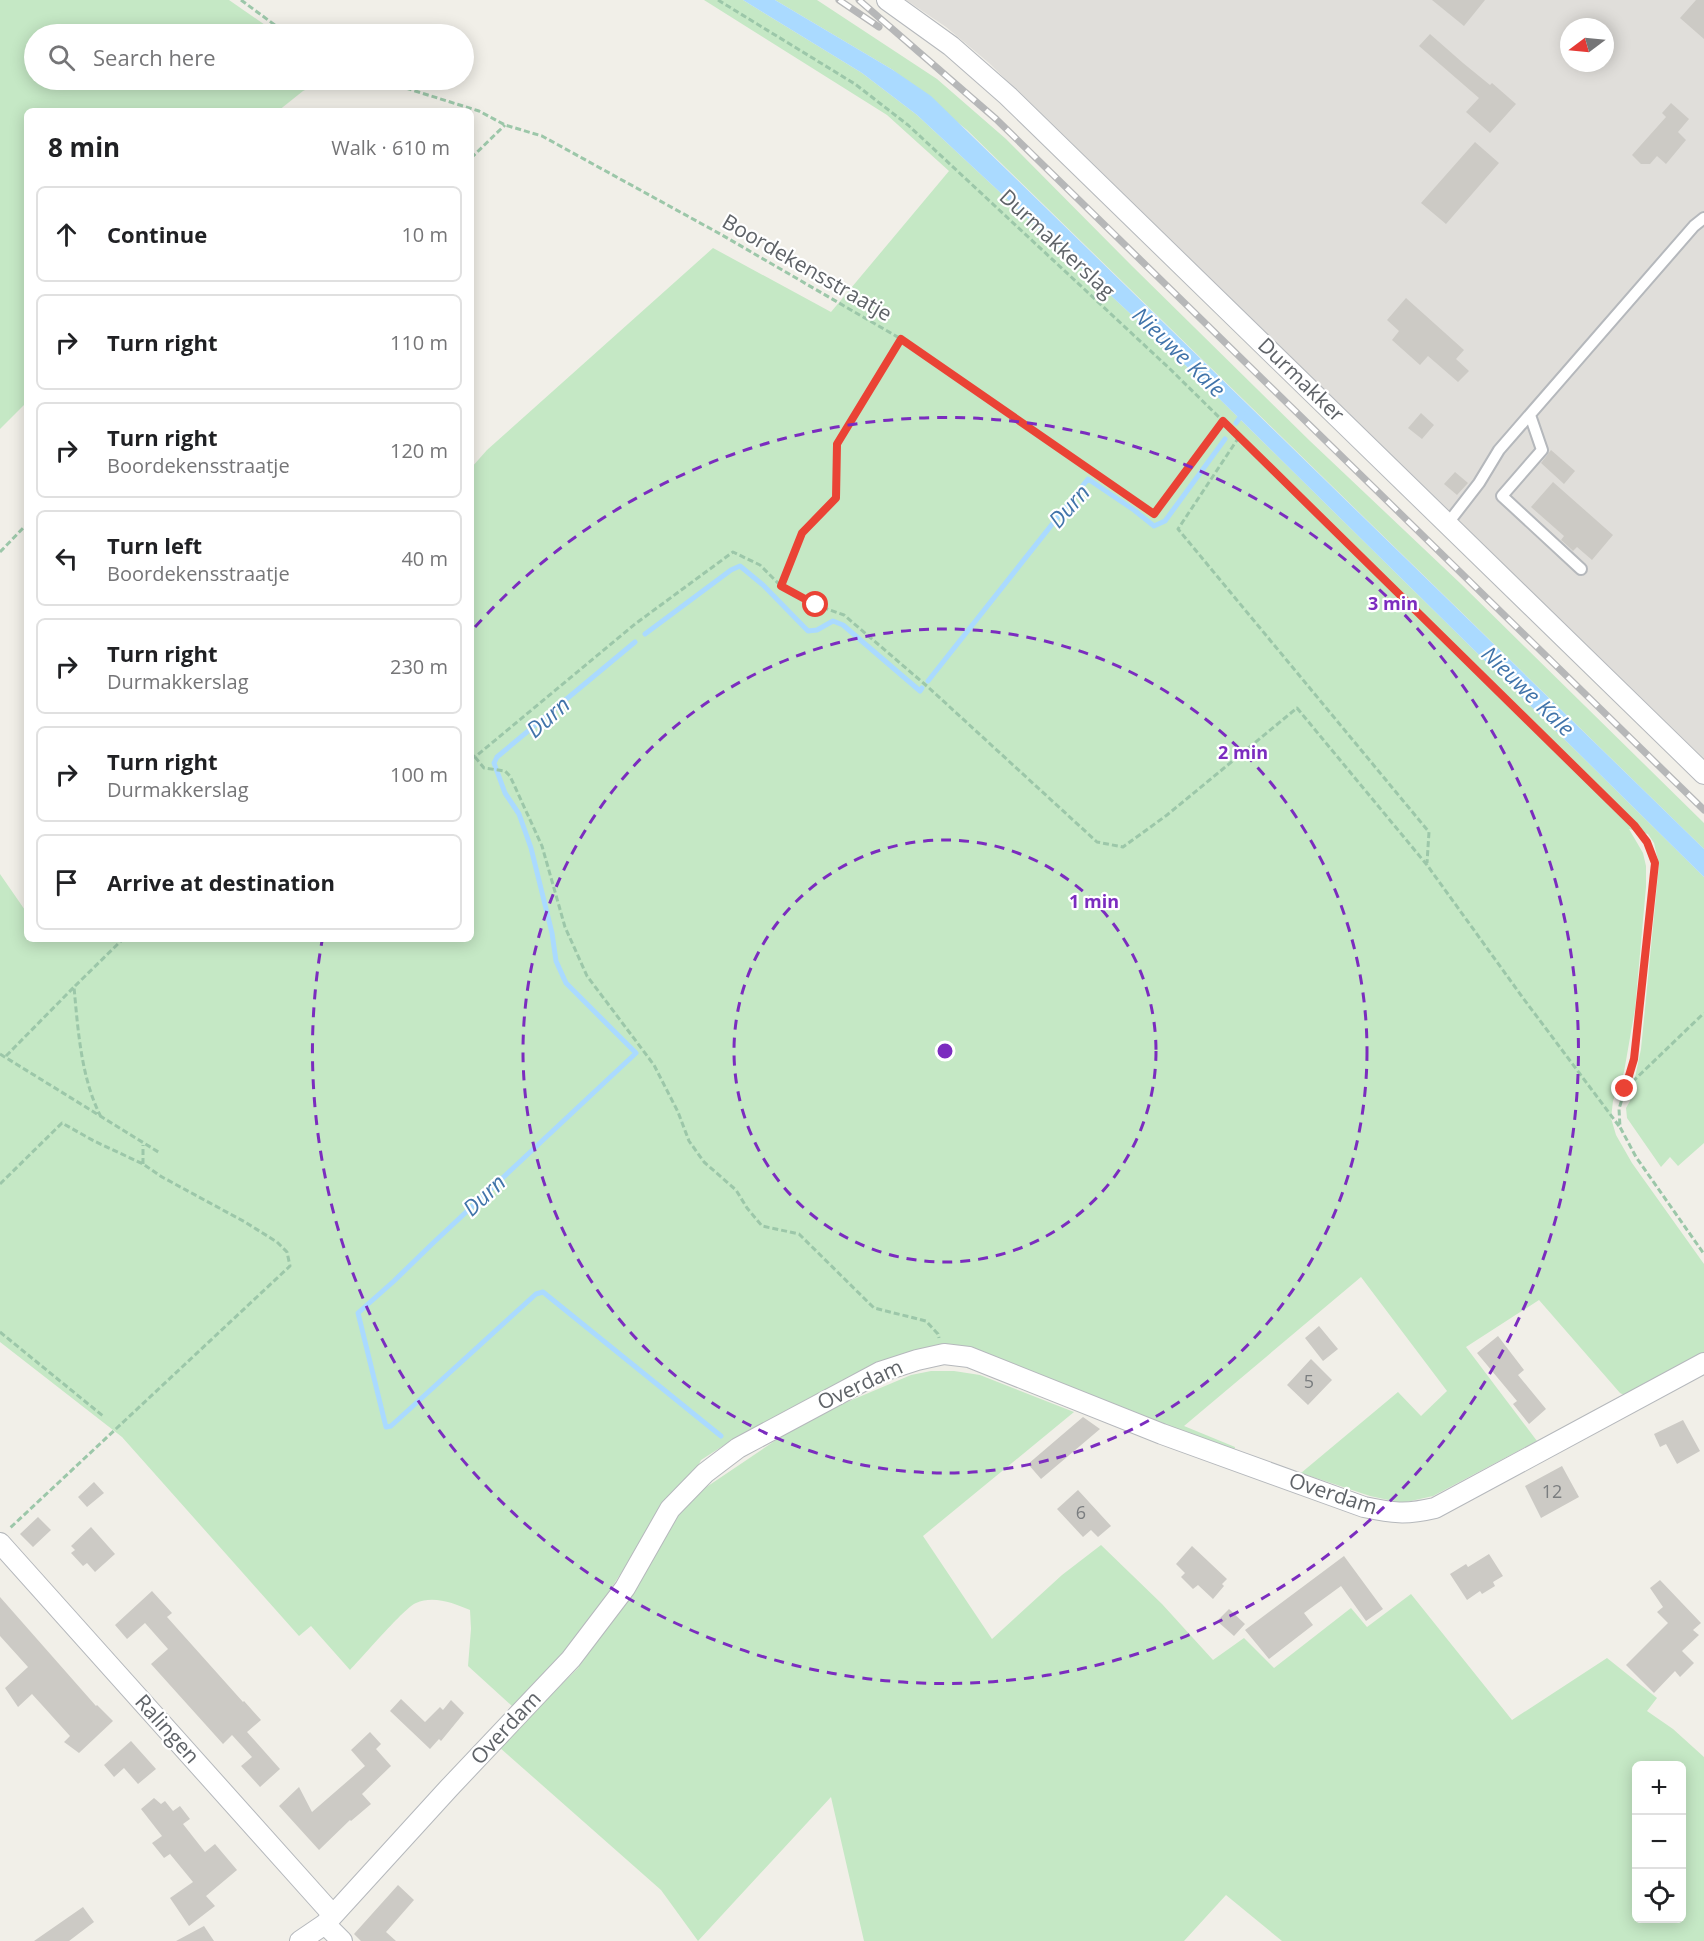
<!DOCTYPE html>
<html lang="en">
<head>
<meta charset="utf-8">
<style>
	body { margin:0; font-family:"Open Sans",sans-serif; background:#f2f2f2; color:#202124 }
	.controls { position:absolute; right:18px; bottom:18px; display:grid; overflow:hidden; border-radius:9px; box-shadow:0 3px 15px #0003 }
	.controls button { width:54px; height:54px; display:grid; place-items:center; padding:0; border:0; border-bottom:2px solid #e0e0e0; background:#fff; color:#202124; font:30px sans-serif }
	.compass { position:absolute; left:1560px; top:18px; width:54px; height:54px; border-radius:50%; background:#fff; box-shadow:0 3px 15px #0003; rotate:254deg }
	.stop { position:absolute; width:18px; height:18px; margin:-14px; border:4px solid #ea4335; border-radius:50%; background:#fff }
	.stop.end { background:#ea4335; border-color:#fff; box-shadow:0 2px 6px #0008 }
	.list { margin:0; padding:0; list-style:none }
	h2 { display:flex; justify-content:space-between; align-items:center; height:78px; margin:0; padding:0 24px; font-size:26px }
	h2 small { font-size:20px; font-weight:400; color:#757577 }
	.list li { display:grid; grid-template-columns:39px 1fr auto; gap:18px; align-items:center; box-sizing:border-box; height:96px; margin:0 12px 12px; padding:0 12px; border:2px solid #e0e0e0; border-radius:9px }
	.list b { display:block; font-size:22px; white-space:nowrap }
	.list p { margin:0; font-size:20px; white-space:nowrap; color:#757577 }
	.list em { font-size:20px; font-style:normal; color:#757577 }
	.icon { flex:none; width:33px; height:33px; fill:none; stroke:currentColor; stroke-width:2; stroke-linecap:round; stroke-linejoin:round }
	.map { position:relative; flex:none; width:1704px; height:1941px; overflow:hidden }
	.search { position:absolute; background:#fff; box-shadow:0 3px 15px #0003; left:24px; top:24px; width:450px; height:66px; display:flex; align-items:center; gap:15px; box-sizing:border-box; padding:0 21px; border-radius:33px; color:#757577; font-size:22px }
	.panel { position:absolute; background:#fff; box-shadow:0 3px 15px #0003; left:24px; top:108px; width:450px; height:834px; border-radius:9px }
	.map>svg:first-child { display:block }
</style>
</head>
<body>
<div class="map">
<svg width="1704" height="1941" viewBox="0 0 1704 1941">
	<rect width="100%" height="100%" fill="#f1efe8"/>
	<path fill="#e0deda" fill-rule="evenodd" d="M906 0H1704V763L989 63 946 27ZM1569 27H1605V63H1569Z"/>
	<path fill="#c5e8c5" fill-rule="evenodd" d="M0 0H229L278 34H34V80H326L303 91 278 111H27V402L0 429Z
		M704 0H743L862 73 917 115 1179 359 1704 877V1143L1678 1166 1670 1157 1661 1167 1627 1118 1626 1108 1630 1101 1641 1049 1659 865 1654 843 1648 834 1629 829 1643 853 1646 866V887L1635 1009 1624 1072 1613 1101 1611 1118 1616 1135 1632 1163 1704 1264V1353L1626 1396 1620 1393 1539 1300 1466 1347 1537 1441 1433 1496 1402 1503 1370 1496 1301 1473 1398 1392 1421 1416 1447 1391 1361 1277 1184 1426 1235 1447 1234 1452 944 1354 890 1358 729 1442 701 1460 698 1466 673 1491 637 1549 590 1620 554 1664 512 1706 468 1666 471 1629 470 1610C454 1603 433 1595 416 1603 405 1607 362 1658 350 1670L311 1626 299 1636 122 1437 0 1342V874L27 913V939H471V468L487 450 713 248 831 312 949 171 887 115Z
		M775 0H817L937 79 1006 139 1132 266 1310 441 1461 584 1704 823V849L967 130 893 70Z
		M931 1371H954L980 1375 1074 1412 923 1536 992 1639 1062 1575 1101 1545 1162 1604 1213 1660 1244 1638 1274 1668 1351 1608 1367 1627 1411 1594 1512 1720 1607 1658 1657 1698 1647 1711 1673 1729 1704 1757V1941H1282L1226 1895 1184 1941H864L831 1797 698 1941 661 1890 499 1747 578 1668 632 1591 667 1531 688 1502 705 1488 779 1438 826 1411 911 1375ZM1636 1766H1682V1918H1636Z"/>
	<path fill="#aadaff" d="M743 0H775L893 70 931 96 1704 849V877L1179 359 917 115 862 73Z"/>
	<g fill="none" stroke-linecap="round" stroke-linejoin="round">
		<path stroke="#aadaff" stroke-width="5" d="M1236 423 1243 413
			M645 634 731 570 740 566 763 585 808 631 817 630 833 621 843 625 920 691 922 688
			M635 642 497 757 494 763 505 793 519 814 531 848 552 933 556 961 566 983 636 1053 432 1244 394 1281 358 1313 386 1427 391 1426 536 1294 543 1292 721 1436
			M928 681 1088 479 1134 510 1154 526 1165 521 1225 439"/>
	</g>
	<path fill="#cccac5" d="M1432 0H1485L1464 26Z
		M1696 0H1704V39L1680 18Z
		M1430 34 1463 63 1490 85 1492 83 1516 104 1490 133 1466 112 1479 98 1419 46Z
		M1671 103 1689 119 1678 132 1686 140 1666 164 1657 156 1650 164H1641L1632 155 1666 117 1662 113Z
		M1475 142 1499 163 1446 224 1421 203Z
		M1406 298 1464 350 1456 359 1469 371 1458 382 1428 356 1420 365 1392 340 1399 331 1387 320Z
		M1421 413 1434 425 1422 439 1408 428Z
		M1551 450 1575 471 1564 484 1541 463Z
		M1455 472 1468 483 1457 495 1444 484Z
		M1553 482 1613 535 1592 560 1577 547 1573 551 1571 549 1561 540 1564 536 1531 507Z
		M1319 1326 1338 1349 1323 1361 1305 1338Z
		M1498 1336 1524 1370 1518 1375 1546 1409 1529 1424 1513 1404 1517 1401 1477 1353Z
		M1311 1359 1332 1380 1308 1405 1287 1385Z
		M1083 1417 1100 1429 1041 1479 1028 1464Z
		M1683 1420 1700 1451 1677 1464 1666 1444 1660 1447 1654 1434Z
		M1562 1466 1579 1497 1541 1518 1525 1486Z
		M94 1482 104 1493 87 1507 78 1497Z
		M1078 1490 1111 1526 1098 1537 1091 1530 1083 1537 1057 1509Z
		M38 1517 51 1530 33 1547 20 1534Z
		M91 1527 115 1554 95 1572 87 1563 83 1566 71 1553 75 1550 71 1546Z
		M1192 1546 1227 1579 1222 1584 1224 1586 1213 1599 1198 1585 1193 1589 1181 1577 1185 1573 1176 1564Z
		M1489 1554 1503 1576 1493 1582 1495 1586 1482 1594 1480 1591 1467 1600 1450 1574 1466 1564 1468 1567Z
		M1344 1556 1383 1609 1366 1621 1341 1586 1304 1613 1313 1625 1269 1659 1245 1630Z
		M1660 1580 1701 1623 1693 1630 1699 1635 1682 1651 1694 1663 1680 1677 1675 1671 1654 1693 1626 1665 1668 1623 1657 1612 1663 1607 1650 1588Z
		M152 1591 172 1613 167 1617 243 1702 244 1701 261 1720 247 1732 280 1769 260 1787 241 1766 252 1757 232 1735 223 1744 151 1664 168 1649 145 1623 127 1639 115 1625Z
		M0 1597 96 1706 97 1705 113 1721 79 1753 64 1742 70 1736 32 1694 18 1707 5 1688 28 1667 0 1636Z
		M1229 1609 1245 1624 1234 1636 1217 1621Z
		M401 1699 425 1722 440 1707 443 1710 451 1700 464 1713 441 1741 439 1739 430 1749 390 1711Z
		M370 1732 381 1744 376 1749 391 1766 362 1794 371 1804 351 1821 350 1820 319 1850 279 1806 299 1787 312 1812 365 1766 351 1750Z
		M131 1741 156 1769 138 1784 124 1768 114 1777 104 1765Z
		M154 1798 161 1804 165 1801 173 1811 180 1806 190 1819 183 1824 205 1852 215 1844 237 1870 206 1896 215 1906 189 1926 170 1898 193 1882 170 1854 164 1858 152 1843 162 1836 141 1809Z
		M398 1885 414 1900 386 1932 396 1941H361L354 1934Z
		M83 1907 94 1922 69 1941H34Z
		M204 1926 214 1941H176Z"/>
	<g fill="none" stroke-linecap="round" stroke-linejoin="round">
		<g stroke="#b5b8bc" stroke-width="14">
			<path id="service" d="M1530 415 1542 450 1502 496 1581 569
				M1448 523 1479 483 1499 450 1694 226 1704 218"/>
		</g>
		<g stroke="#b5b8bc" stroke-width="22">
			<path id="minor" d="M887 0 951 46 1008 96 1704 774
				M0 1543 333 1915
				M325 1924 342 1941
				M300 1941 325 1924 449 1788 571 1659 625 1588 670 1509 705 1473 738 1448 880 1372 917 1360 944 1354 969 1357 1162 1434 1364 1507C1393 1513 1405 1515 1435 1508L1704 1363"/>
		</g>
		<path stroke="#9cc7a9" stroke-width="3" stroke-dasharray="6 3" stroke-linecap="butt" d="M241 0 287 34
			M718 0 855 84 908 125 1170 369 1634 825 1647 842 1655 863 1634 1059 1619 1109 1620 1127 1636 1157 1704 1254
			M380 80 479 111 505 125 542 136 722 235 901 339 1154 514 1223 421
			M471 158 505 125
			M1239 437 1178 529 1429 832 1427 863
			M0 552 27 524
			M781 586 802 533 836 498 837 444 901 339
			M471 754 475 757 635 624 733 552 760 565 781 586 816 605 844 615 928 687 1097 842 1123 847 1167 815 1297 708 1427 865 1523 998 1619 1126
			M475 757 484 768 505 771 510 776 542 846 565 927 587 976 654 1065 678 1112 689 1141 704 1162 736 1190 747 1208 762 1226 799 1234 874 1308 926 1321 938 1334 939 1338
			M0 1054 160 1153
			M6 1056 74 987
			M1626 1088 1704 1013
			M101 1117C81 1078 78 1030 74 987L123 939
			M143 1164V1145
			M0 1184 62 1123 94 1141 143 1164 162 1177 245 1222 277 1242 287 1252 290 1266 10 1528
			M0 1332 103 1416"/>
		<use href="#service" stroke="#fff" stroke-width="10"/>
		<use href="#minor" stroke="#fff" stroke-width="20"/>
		<g stroke="#b6b7b8" stroke-width="7">
			<path id="rail" d="M839 0 879 27
				M859 0 996 119 1704 810"/>
		</g>
		<use href="#rail" stroke="#fff" stroke-width="4.5" stroke-dasharray="14" stroke-linecap="butt"/>
	</g>
	<g fill="none" stroke-linecap="round" stroke-linejoin="round">
		<path stroke="#ea4335" stroke-width="8" d="M816 605 781 586 802 533 836 498 837 444 901 339 1154 514 1223 421 1634 825 1647 842 1655 863 1634 1059 1625 1089"/>
	</g>
	<g fill="none" stroke="#7b2cbf" stroke-width="3" stroke-dasharray="10 8">
		<circle cx="945" cy="1051" r="211"/>
		<circle cx="945" cy="1051" r="422"/>
		<path d="M475 627A633 633 0 1 1 322 941"/>
	</g>
	<g text-anchor="middle" stroke-width="4.5" stroke-linejoin="round" paint-order="stroke">
		<g font-size="18" fill="#7a7d7f">
			<text x="1309" y="1388">5</text>
			<text x="1552" y="1498">12</text>
			<text x="1081" y="1519">6</text>
		</g>
		<g font-size="21" fill="#5f6368" stroke="#fff">
			<text transform="translate(1057 244) rotate(43)" y="7">Durmakkerslag</text>
			<text transform="translate(807 268) rotate(30)" y="7">Boordekensstraatje</text>
			<text transform="translate(1301 380) rotate(44)" y="7">Durmakker</text>
			<text transform="translate(860 1385) rotate(-25)" y="7">Overdam</text>
			<text transform="translate(1333 1494) rotate(18)" y="7">Overdam</text>
			<text transform="translate(506 1728) rotate(-47)" y="7">Overdam</text>
			<text transform="translate(167 1729) rotate(48)" y="7">Ralingen</text>
		</g>
		<g font-size="22" font-style="italic" fill="#4174aa" stroke="#fff">
			<text transform="translate(1179 352) rotate(44)" y="8">Nieuwe Kale</text>
			<text transform="translate(1069 506) rotate(-48)" y="8">Durn</text>
			<text transform="translate(1528 691) rotate(44)" y="8">Nieuwe Kale</text>
			<text transform="translate(548 717) rotate(-41)" y="8">Durn</text>
			<text transform="translate(484 1195) rotate(-43)" y="8">Durn</text>
		</g>
	</g>
	<circle cx="945" cy="1051" r="9" fill="#7b2cbf" stroke="#fff" stroke-width="3"/>
	<g font-size="18" text-anchor="middle" font-weight="bold" fill="#7b2cbf" stroke="#fff" stroke-width="4.5" stroke-linejoin="round" paint-order="stroke">
		<text x="1393" y="610">3 min</text>
		<text x="1243" y="759">2 min</text>
		<text x="1094" y="908">1 min</text>
	</g>
</svg>
<div class="controls">
<button>+</button>
<button>−</button>
<button><svg class="icon" aria-label="locate" viewBox="0 0 24 24"><circle cx="12" cy="12" r="6"/><path d="M12 2v4M12 18v4M2 12h4M18 12h4"/></svg></button>
</div>
<svg class="compass" viewBox="-18 -18 36 36"><path d="M0-13l5 13h-10z" fill="#e53935"/><path d="M0 13l5-13h-10z" fill="#757577"/></svg>
<div class="stop" style="left:816px;top:605px"></div>
<div class="stop end" style="left:1625px;top:1089px"></div>
<div class="search"><svg class="icon" aria-label="search" viewBox="0 0 24 24"><circle cx="10" cy="10" r="6"/><path d="M15 15l6 6"/></svg>Search here</div>
<section class="panel">
<h2>8 min<small>Walk · 610 m</small></h2>
<ul class="list">
<li><svg class="icon" aria-label="ahead" viewBox="0 0 24 24"><path d="M12 20V5M6 11l6-6 6 6"/></svg><div><b>Continue</b></div><em>10 m</em></li>
<li><svg class="icon" aria-label="right" viewBox="0 0 24 24"><path d="M7 20v-9h11M14 6l5 5-5 5"/></svg><div><b>Turn right</b></div><em>110 m</em></li>
<li><svg class="icon" aria-label="right" viewBox="0 0 24 24"><path d="M7 20v-9h11M14 6l5 5-5 5"/></svg><div><b>Turn right</b><p>Boordekensstraatje</p></div><em>120 m</em></li>
<li><svg class="icon" aria-label="left" viewBox="0 0 24 24"><path d="M17 20v-9H6M10 6l-5 5 5 5"/></svg><div><b>Turn left</b><p>Boordekensstraatje</p></div><em>40 m</em></li>
<li><svg class="icon" aria-label="right" viewBox="0 0 24 24"><path d="M7 20v-9h11M14 6l5 5-5 5"/></svg><div><b>Turn right</b><p>Durmakkerslag</p></div><em>230 m</em></li>
<li><svg class="icon" aria-label="right" viewBox="0 0 24 24"><path d="M7 20v-9h11M14 6l5 5-5 5"/></svg><div><b>Turn right</b><p>Durmakkerslag</p></div><em>100 m</em></li>
<li><svg class="icon" aria-label="arrive" viewBox="0 0 24 24"><path d="M6 21V4h12l-3 4 3 4H6"/></svg><div><b>Arrive at destination</b></div></li>
</ul>
</section>
</div>
</body>
</html>
